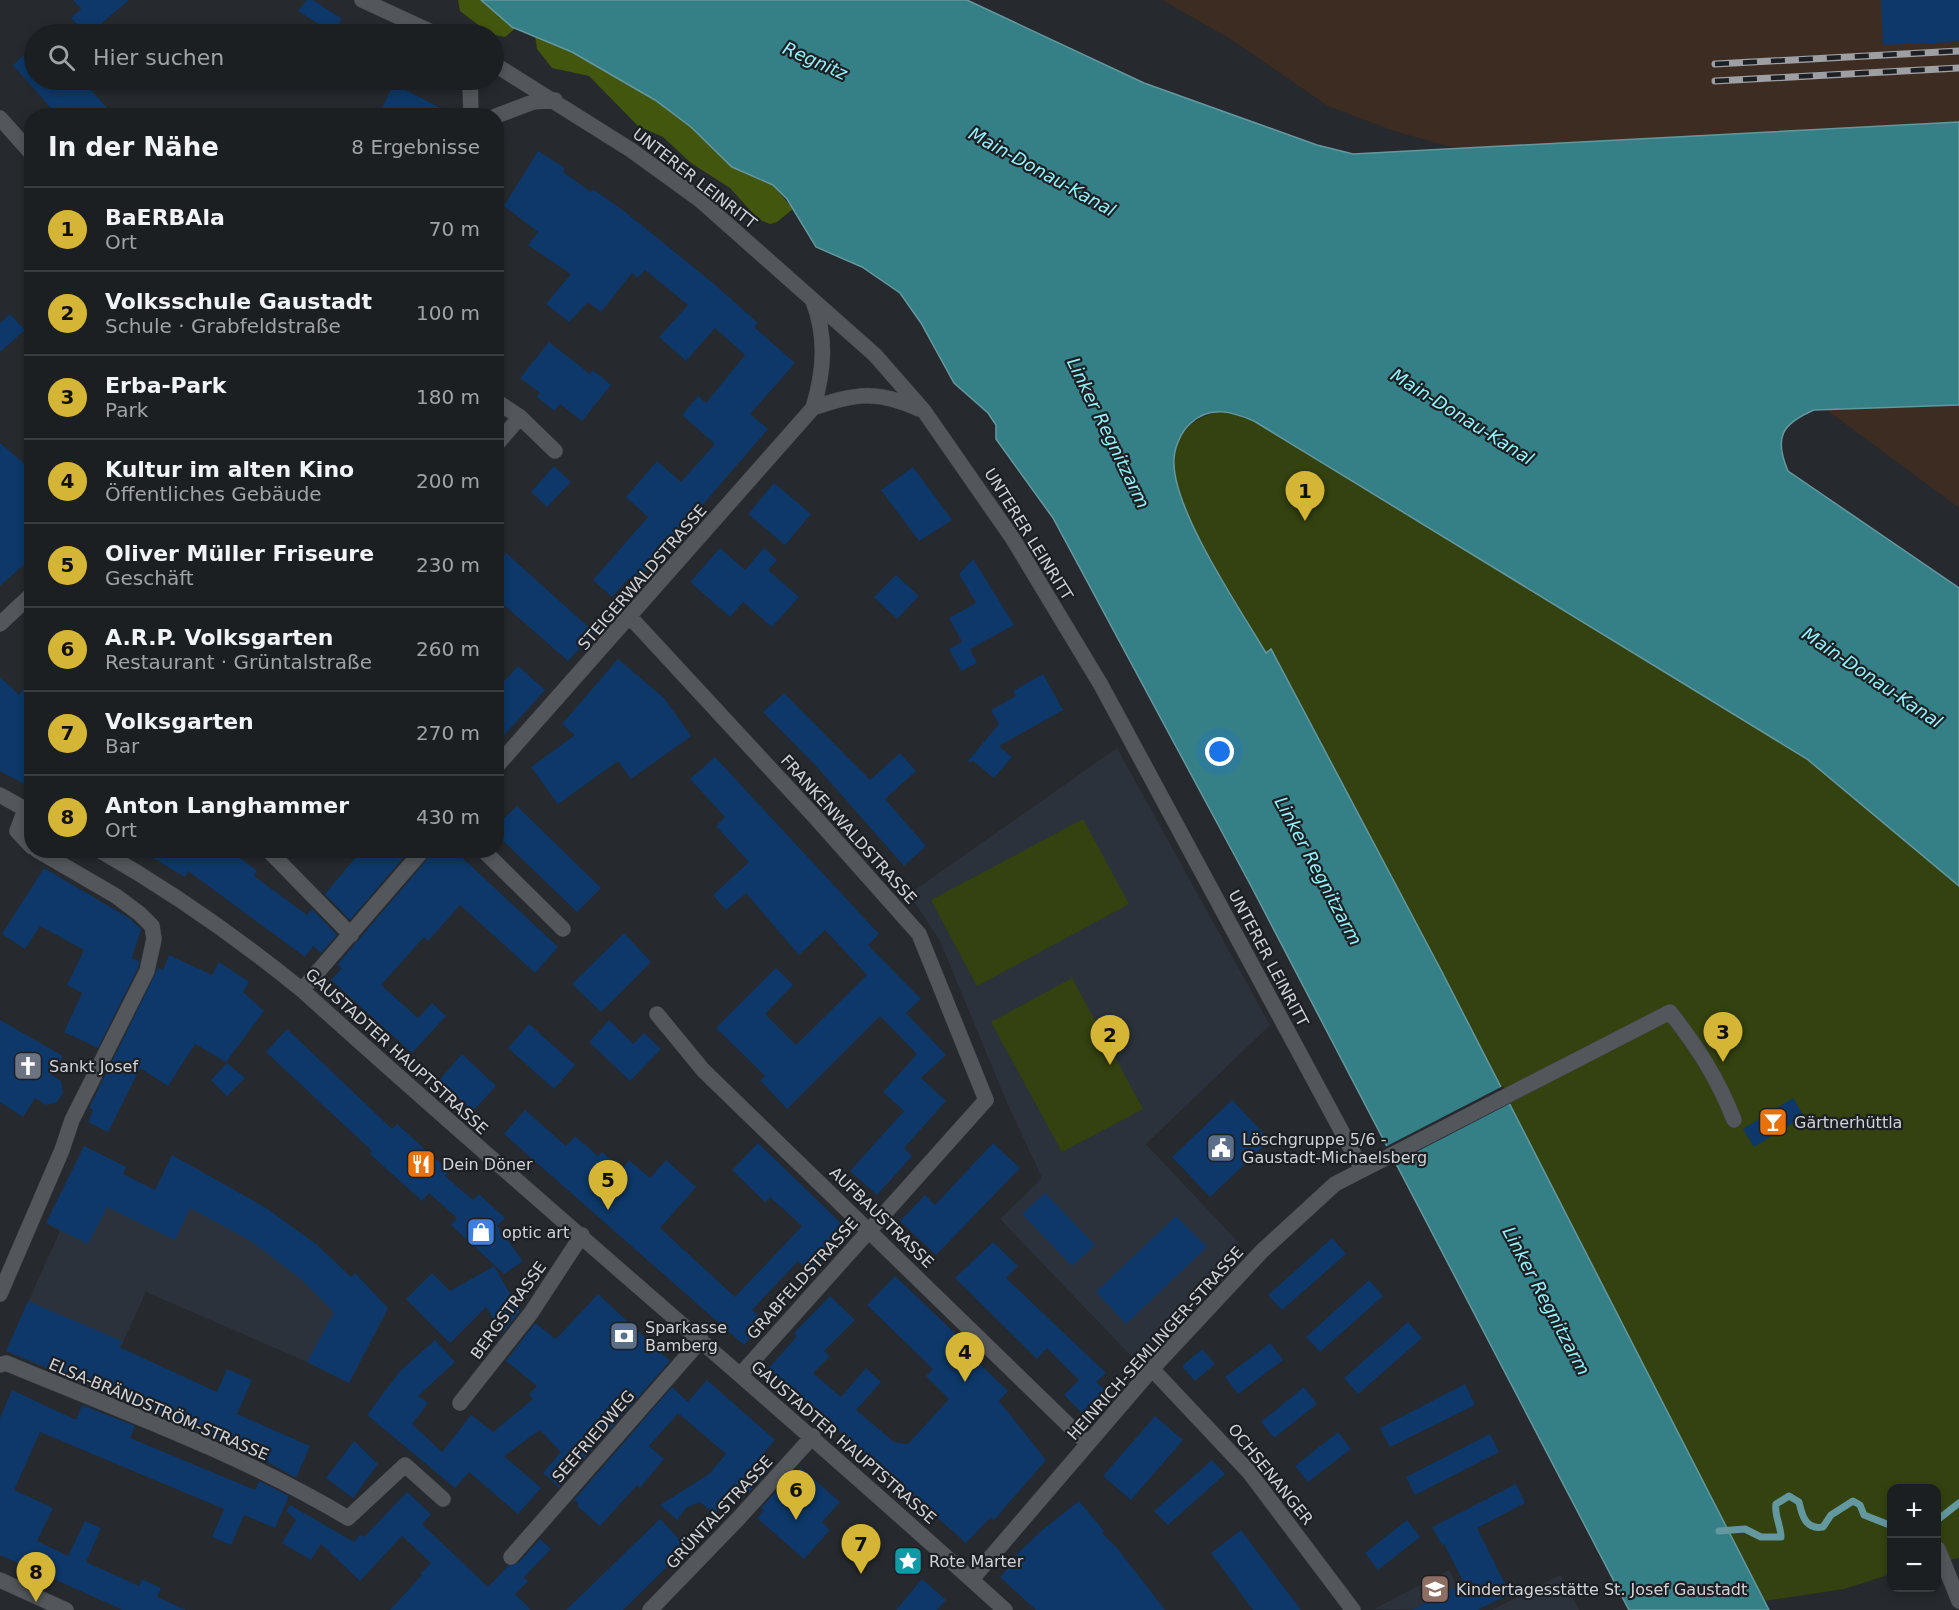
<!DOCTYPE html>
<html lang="de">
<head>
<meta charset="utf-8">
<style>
	body { margin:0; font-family:"DejaVu Sans",sans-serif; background:#292c2f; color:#f1f3f6 }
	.controls { position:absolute; right:18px; bottom:18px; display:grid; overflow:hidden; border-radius:12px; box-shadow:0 3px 9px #0003 }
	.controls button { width:54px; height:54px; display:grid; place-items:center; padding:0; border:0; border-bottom:2px solid #3a3d40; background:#1c1f22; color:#f1f3f6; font:30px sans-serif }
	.you { position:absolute; left:1220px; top:752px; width:21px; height:21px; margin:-15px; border:4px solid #fff; border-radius:50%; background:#1a73e8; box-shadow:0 0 0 9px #1a73e833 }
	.badge { display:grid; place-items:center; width:39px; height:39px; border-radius:50%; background:#d5b535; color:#111; font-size:20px; font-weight:700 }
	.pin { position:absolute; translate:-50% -50px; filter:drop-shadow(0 2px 3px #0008) }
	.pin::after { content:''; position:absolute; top:32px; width:21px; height:18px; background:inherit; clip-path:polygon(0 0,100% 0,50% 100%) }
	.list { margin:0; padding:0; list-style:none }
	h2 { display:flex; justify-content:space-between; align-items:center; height:78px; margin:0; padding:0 24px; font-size:26px }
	h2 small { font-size:20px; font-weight:400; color:#a0a2a5 }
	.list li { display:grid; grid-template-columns:39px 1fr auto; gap:18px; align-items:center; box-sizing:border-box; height:84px; padding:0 24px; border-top:2px solid #3a3d40 }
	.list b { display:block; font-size:22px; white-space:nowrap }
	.list p { margin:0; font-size:20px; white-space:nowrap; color:#a0a2a5 }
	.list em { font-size:20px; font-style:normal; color:#a0a2a5 }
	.icon { flex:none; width:33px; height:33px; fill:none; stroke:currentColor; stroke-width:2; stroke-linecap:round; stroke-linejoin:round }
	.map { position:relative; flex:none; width:1959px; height:1610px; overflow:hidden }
	.search { position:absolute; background:#1c1f22; box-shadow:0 3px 9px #0003; left:24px; top:24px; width:480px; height:66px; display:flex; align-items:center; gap:15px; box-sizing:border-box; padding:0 21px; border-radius:33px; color:#a0a2a5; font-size:22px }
	.panel { position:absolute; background:#1c1f22; box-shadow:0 3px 9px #0003; left:24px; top:108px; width:480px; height:750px; border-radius:24px }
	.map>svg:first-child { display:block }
</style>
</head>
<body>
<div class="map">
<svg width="1959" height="1610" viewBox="0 0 1959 1610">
	<rect width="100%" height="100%" fill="#26292d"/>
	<path fill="#2b323b" d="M1117 748 1270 1025 1146 1144 1239 1243 1134 1359 1000 1219 1042 1178 1008 1105 940 941 909 894Z
		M84 1146 126 1167 123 1175 155 1190 172 1155 266 1208 316 1244 351 1277 355 1273 381 1301 376 1306 385 1315 349 1383 307 1362 146 1292 100 1392 6 1351 60 1231 46 1223Z
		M1449 1570 1470 1610 1374 1609Z
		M1560 1575 1579 1610H1492Z"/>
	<path fill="#3c2c21" d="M1162 0H1959V508L1843 422 1458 149 1394 131 1328 106 1232 40Z"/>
	<path fill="#33420f" d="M1231 411 1254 421 1807 759 1959 886V1558L1937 1562 1936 1488H1892L1891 1574 1844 1589 1764 1601 1442 972 1271 649 1266 653C1241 612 1173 508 1174 463 1174 429 1199 412 1231 411Z
		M1083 819 1129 904 977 986 931 900Z
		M1072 978 1143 1109 1062 1152 991 1022Z"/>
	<path fill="#43560d" d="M458 0H481L516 28 505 37 490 34 460 11Z
		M535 36 572 52 655 100 691 127 732 167 773 185 793 209 777 222 770 224 758 219 730 188 691 163 663 137 638 126 589 76 552 68 537 49Z"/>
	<path fill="#357f87" stroke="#64989f" stroke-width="1.5" d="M481 0H967L1144 83 1317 145 1353 154 1959 122V405L1814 410C1781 424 1774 438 1788 471L1959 588V886L1807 759 1254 421C1233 412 1210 405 1191 423 1180 432 1173 451 1174 464 1175 513 1240 609 1266 653L1271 649 1442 972 1769 1610H1629L1250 884 1053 518 996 439V425L988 413 954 383 921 323 900 293 862 267 816 247 787 199 773 185 732 167 691 127 655 100 572 52 512 27Z"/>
	<path fill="#26292d" d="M1503 1086 1511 1103 1393 1164 1385 1147Z"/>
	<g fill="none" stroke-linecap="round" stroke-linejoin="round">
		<path stroke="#64989f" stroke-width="7" d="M1936 1521 1959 1503
			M1719 1531 1745 1529 1761 1537H1781C1781 1526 1774 1515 1776 1504L1789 1496 1799 1502C1802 1516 1806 1530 1823 1527L1831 1515 1853 1501 1860 1505 1864 1515 1892 1526"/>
	</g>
	<path fill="#0d3869" d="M73 0H129L102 23 105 27 96 34H86L71 18 81 9Z
		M307 0H313L342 19 333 33 298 11Z
		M1881 0H1959V42L1883 45Z
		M34 46V80H82L114 116H58L13 65Z
		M394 84 417 96 456 116H378Z
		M538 151 565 168 563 172 591 192 593 189 624 211 713 283 758 323 754 327 795 363 750 414 768 429 635 583 629 578 612 597 593 580 648 517 626 497 657 461 681 482 715 444 682 415 698 396 706 403 745 355 715 328 686 361 659 337 688 305 645 270 638 278 632 273 601 312 588 302 569 322 546 304 571 274 528 245 538 232 504 206Z
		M10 314 25 330 0 352V323Z
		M549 342 590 374 593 370 611 385 582 421 560 404 554 411 537 397 540 393 520 378Z
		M0 443 32 470V557L0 586Z
		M554 466 571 482 547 507 531 492Z
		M913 467 952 520 919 541 881 490Z
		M774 483 811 514 785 545 748 514Z
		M720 548 745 570 764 548 777 560 768 570 799 597 772 627 743 602 730 617 690 582Z
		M506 553 594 632 568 661 496 598V563Z
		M973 559 1014 625 970 649 977 663 961 671 949 649 962 642 949 618 976 603 959 574Z
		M896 575 919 596 897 619 874 597Z
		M618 659 664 698 691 736 631 779 618 761 558 804 531 767 575 735 562 724Z
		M518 666 545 690 496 744V690Z
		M1043 674 1063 710 999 746 1012 757 994 778 973 761 969 763 968 761 999 724 991 710 1016 696 1013 691Z
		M0 677 19 695 32 678V788L0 771Z
		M784 693 870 780 900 753 916 771 885 799 926 846 904 866 817 767 763 712Z
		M715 757 879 934 868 945 921 999 906 1013 946 1055 921 1078 946 1101 904 1148 912 1156 877 1195 850 1171 904 1111 883 1092 917 1054 880 1016 787 1109 760 1080 765 1076 716 1028 776 968 793 985 765 1014 796 1045 867 975 825 930 799 955 746 893 726 910 713 895 749 862 716 826 725 817 690 779Z
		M517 806 601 888 577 912 496 834V826Z
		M140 850H230L257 871 254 876 307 915 312 909 337 935 321 953 313 946 305 957 188 871 185 877Z
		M362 850H410L350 920 325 894Z
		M433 850H454L558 947 535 973 460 905 428 941 424 937 381 985 418 1018 432 1003 446 1016 412 1053 331 980 342 968 337 965 430 856Z
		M44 868 129 918 141 929 132 958 139 961 138 968 98 1048 64 1032 82 993 67 985 84 950 40 926 25 949 2 934Z
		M624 933 651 962 601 1012 572 984Z
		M169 955 212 975 219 962 249 982 243 992 264 1011 226 1062 195 1044 168 1086 140 1068 108 1132 88 1122 93 1110 89 1108 158 968 163 970Z
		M0 1020 63 1056 51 1075 61 1081 63 1093 57 1102 46 1105 35 1098 23 1117 0 1102Z
		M609 1020 633 1044 644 1033 661 1049 630 1081 589 1042Z
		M529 1024 575 1065 554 1089 508 1048Z
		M287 1029 392 1129 397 1124 449 1171 445 1176 473 1200 479 1194 505 1218 497 1226 523 1261 504 1274 451 1225 457 1218 429 1193 422 1201 370 1154 372 1151 266 1052Z
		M462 1054 496 1086 473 1111 439 1080Z
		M227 1063 245 1078 227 1096 211 1080Z
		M1793 1098 1804 1116 1754 1147 1743 1129Z
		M1232 1100 1270 1140 1210 1197 1172 1157Z
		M525 1110 566 1146 575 1136 598 1156 602 1152 622 1169 629 1160 650 1178 666 1160 696 1187 660 1228 735 1297 802 1226 770 1197 765 1202 732 1170 758 1143 849 1231 810 1272 798 1261 752 1310 765 1321 744 1345 504 1134Z
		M993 1143 1020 1168 936 1255 900 1221 925 1195 935 1205Z
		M84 1146 126 1167 123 1174 155 1190 172 1155 266 1208 316 1244 351 1277 355 1273 388 1308 349 1383 307 1362 334 1312 302 1280 251 1241 190 1208 175 1240 107 1207 88 1244 46 1223Z
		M1045 1193 1095 1245 1072 1266 1022 1214Z
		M1176 1216 1207 1247 1126 1324 1096 1292Z
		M1332 1238 1346 1254 1282 1310 1268 1295Z
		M993 1242 1018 1266 1006 1278 1106 1373 1096 1382 1107 1392 1084 1415 1064 1395 1079 1380 1047 1348 1037 1359 955 1278Z
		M494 1266 520 1311 502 1334 486 1307 450 1343 406 1299 432 1273 450 1291Z
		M895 1276 961 1339 958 1343 1008 1391 999 1401 1046 1460 994 1520 991 1517 966 1543 768 1369 797 1336 794 1333 830 1296 855 1320 824 1351 830 1356 813 1373 841 1397 866 1368 881 1382 856 1410 894 1442 908 1444 949 1399 926 1376 933 1369 867 1305Z
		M1369 1280 1383 1296 1320 1352 1306 1337Z
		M598 1294 670 1361 559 1487 543 1473 561 1452 540 1430 504 1456 541 1488 518 1514 469 1472 455 1488 367 1415 400 1371 435 1340 455 1362 418 1396 428 1403 412 1424 442 1452 471 1415 493 1432 533 1399 529 1394 537 1386 506 1361 535 1323 556 1339Z
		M28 1301 122 1341 119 1347 217 1392 227 1369 252 1380 237 1414 310 1446 296 1478 268 1462 144 1407 6 1351Z
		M1408 1322 1422 1338 1358 1394 1344 1378Z
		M1270 1343 1283 1360 1238 1394 1225 1377Z
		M1202 1349 1215 1364 1195 1381 1182 1366Z
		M707 1380 775 1440 762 1455 774 1465 746 1495 738 1488 714 1514 700 1502 686 1508 677 1520 660 1505 709 1474 726 1454 678 1413Z
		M1465 1384 1475 1405 1390 1447 1380 1428Z
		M672 1387 688 1402 649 1446 664 1459 640 1488 637 1485 600 1526 577 1506 579 1504 574 1500Z
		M1304 1387 1317 1404 1274 1438 1261 1422Z
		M12 1390 76 1420 82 1405 135 1426 130 1438 255 1490 259 1481 289 1496 275 1528 244 1515 231 1545 212 1537 224 1509 40 1432 14 1490 53 1508 37 1541 68 1556 85 1521 101 1528 86 1562 139 1586 142 1579 161 1588 157 1597 186 1610H123L0 1555V1418Z
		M1155 1416 1183 1440 1131 1500 1103 1476Z
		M1338 1432 1351 1449 1308 1482 1295 1466Z
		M1490 1434 1499 1452 1415 1495 1406 1477Z
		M354 1441 378 1464 353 1498 326 1478Z
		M1212 1460 1225 1474 1168 1525 1154 1511Z
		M801 1468 840 1502 822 1522 830 1530 804 1559 757 1518 764 1511 761 1508 788 1478 791 1480Z
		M1516 1484 1525 1503 1477 1528 1510 1594 1477 1610H1412L1464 1583 1444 1544 1442 1545 1432 1527Z
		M407 1492 431 1514 422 1524 488 1587 508 1566 518 1563 540 1539 551 1549 524 1577 528 1581 515 1594 531 1610H390L422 1575 420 1574 431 1563 402 1536 360 1581 321 1544 311 1560 282 1543 296 1520 286 1511 290 1505 354 1542 361 1534 364 1537Z
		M1079 1501 1104 1531 1102 1533 1117 1548 1165 1610H1036L1000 1577 1018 1557 1015 1556 1041 1531Z
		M660 1519 687 1547 623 1610H566Z
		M1407 1520 1420 1537 1378 1570 1365 1553Z
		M1241 1530 1258 1553 1301 1610H1253L1211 1553Z
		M922 1579 946 1600 937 1610H896Z"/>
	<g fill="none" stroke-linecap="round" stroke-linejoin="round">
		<g stroke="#414447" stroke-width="16">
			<path id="minor" d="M362 0 436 34
				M494 64 631 150 700 200 875 355 924 411 1013 539 1101 685 1362 1169
				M470 80 471 116
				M496 116 533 102 555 100
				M0 118 32 154
				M496 401 520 417 555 451
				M813 408C855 393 878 390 919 409
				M496 445 520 417
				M631 618 815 817 919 934 986 1100 741 1374
				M0 624 32 594
				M496 767 813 408C824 372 827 337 813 301
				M0 795 32 813
				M25 810 17 831 32 847
				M99 850C171 891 238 938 302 990 534 1200 774 1400 1005 1610
				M268 850 351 935
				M483 850 563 929
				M302 990 423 850
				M657 1014 703 1070 1087 1443
				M0 1294 62 1150 72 1120 147 971 154 939 152 926 140 914 116 896 37 850
				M0 1365 6 1363C121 1411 241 1454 348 1518L405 1465 443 1499
				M1152 1369 1249 1472 1353 1610
				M460 1403 531 1313 582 1235
				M1938 1549 1959 1601
				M511 1557 701 1340
				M972 1579 1152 1369 1262 1251 1335 1184 1670 1012C1698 1048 1717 1077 1734 1120
				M0 1580 66 1610
				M650 1610 738 1519 813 1436"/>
		</g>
		<use href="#minor" stroke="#53575c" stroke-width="15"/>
		<g stroke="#9d9fa2" stroke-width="7">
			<path id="rail" d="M1715 64 1959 51
				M1715 81 1959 68"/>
		</g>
		<use href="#rail" stroke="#1c1f23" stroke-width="4.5" stroke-dasharray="14" stroke-linecap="butt"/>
	</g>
	<defs>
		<g id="church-square" transform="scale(1.5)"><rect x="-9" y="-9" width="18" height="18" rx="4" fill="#6b7280" stroke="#1c1f23"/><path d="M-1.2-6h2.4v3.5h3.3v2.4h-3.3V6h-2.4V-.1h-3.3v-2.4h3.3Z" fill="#fff"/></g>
		<g id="bar-square" transform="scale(1.5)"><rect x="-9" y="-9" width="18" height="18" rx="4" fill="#e8710a" stroke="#1c1f23"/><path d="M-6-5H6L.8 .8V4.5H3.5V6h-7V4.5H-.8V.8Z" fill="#fff"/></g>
		<g id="civic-square" transform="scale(1.5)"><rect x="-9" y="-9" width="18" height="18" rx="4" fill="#5c6f8a" stroke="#1c1f23"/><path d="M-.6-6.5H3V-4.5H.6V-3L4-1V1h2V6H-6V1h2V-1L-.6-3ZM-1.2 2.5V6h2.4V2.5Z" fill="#fff"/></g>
		<g id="restaurant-square" transform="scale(1.5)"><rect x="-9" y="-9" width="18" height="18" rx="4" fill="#e8710a" stroke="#1c1f23"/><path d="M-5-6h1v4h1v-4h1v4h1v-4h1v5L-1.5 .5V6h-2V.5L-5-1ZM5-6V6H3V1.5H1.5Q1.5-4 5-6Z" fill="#fff"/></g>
		<g id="shop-square" transform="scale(1.5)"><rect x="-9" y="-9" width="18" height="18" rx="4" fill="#3f7fe0" stroke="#1c1f23"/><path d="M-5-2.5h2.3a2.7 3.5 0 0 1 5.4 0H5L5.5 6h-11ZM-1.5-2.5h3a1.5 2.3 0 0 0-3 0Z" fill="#fff"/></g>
		<g id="bank-square" transform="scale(1.5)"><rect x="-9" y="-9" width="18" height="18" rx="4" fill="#5c6f8a" stroke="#1c1f23"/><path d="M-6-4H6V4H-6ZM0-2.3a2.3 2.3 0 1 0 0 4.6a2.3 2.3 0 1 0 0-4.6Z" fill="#fff"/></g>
		<g id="sight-square" transform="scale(1.5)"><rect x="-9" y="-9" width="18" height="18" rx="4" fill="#0f9aa8" stroke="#1c1f23"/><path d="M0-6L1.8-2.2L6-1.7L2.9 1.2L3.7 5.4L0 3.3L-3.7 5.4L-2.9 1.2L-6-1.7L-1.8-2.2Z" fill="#fff"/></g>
		<g id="school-square" transform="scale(1.5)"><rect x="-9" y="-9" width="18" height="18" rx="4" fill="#8d6e63" stroke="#1c1f23"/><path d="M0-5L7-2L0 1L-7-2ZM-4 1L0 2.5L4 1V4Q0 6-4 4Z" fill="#fff"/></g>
	</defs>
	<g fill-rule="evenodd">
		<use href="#church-square" x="28" y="1066"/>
		<use href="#bar-square" x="1773" y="1122"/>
		<use href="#civic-square" x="1221" y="1148"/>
		<use href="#restaurant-square" x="421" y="1164"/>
		<use href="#shop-square" x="481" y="1232"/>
		<use href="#bank-square" x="624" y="1336"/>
		<use href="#sight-square" x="908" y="1561"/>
		<use href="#school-square" x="1435" y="1589"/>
	</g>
	<g text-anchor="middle" stroke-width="4.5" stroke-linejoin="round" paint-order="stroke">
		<g font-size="16" fill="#d1d3d6" stroke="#1c1f23">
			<text transform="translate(695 178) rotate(38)" y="6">UNTERER LEINRITT</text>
			<text transform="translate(1029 534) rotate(58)" y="6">UNTERER LEINRITT</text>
			<text transform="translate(642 577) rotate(-49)" y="6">STEIGERWALDSTRASSE</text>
			<text transform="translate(849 829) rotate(48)" y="6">FRANKENWALDSTRASSE</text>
			<text transform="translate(1269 958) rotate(62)" y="6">UNTERER LEINRITT</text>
			<text transform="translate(397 1051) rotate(42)" y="6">GAUSTADTER HAUPTSTRASSE</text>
			<text transform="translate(882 1217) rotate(44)" y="6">AUFBAUSTRASSE</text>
			<text transform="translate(802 1278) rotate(-48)" y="6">GRABFELDSTRASSE</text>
			<text transform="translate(508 1310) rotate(-54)" y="6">BERGSTRASSE</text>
			<text transform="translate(1155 1343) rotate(-48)" y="6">HEINRICH-SEMLINGER-STRASSE</text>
			<text transform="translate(159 1409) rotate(23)" y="6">ELSA-BRÄNDSTRÖM-STRASSE</text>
			<text transform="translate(593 1436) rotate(-49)" y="6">SEEFRIEDWEG</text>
			<text transform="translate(844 1442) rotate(41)" y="6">GAUSTADTER HAUPTSTRASSE</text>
			<text transform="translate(1271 1474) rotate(51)" y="6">OCHSENANGER</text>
			<text transform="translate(719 1512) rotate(-47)" y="6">GRÜNTALSTRASSE</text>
		</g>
		<g font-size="16" fill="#d1d3d6" stroke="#1c1f23" text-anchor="start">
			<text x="49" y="1072">Sankt Josef</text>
			<text x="1794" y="1128">Gärtnerhüttla</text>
			<text x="1242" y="1145">Löschgruppe 5/6 -<tspan x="1242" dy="18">Gaustadt-Michaelsberg</tspan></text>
			<text x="442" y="1170">Dein Döner</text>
			<text x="502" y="1238">optic art</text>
			<text x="645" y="1333">Sparkasse<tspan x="645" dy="18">Bamberg</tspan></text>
			<text x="929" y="1567">Rote Marter</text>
			<text x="1456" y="1595">Kindertagesstätte St. Josef Gaustadt</text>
		</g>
		<g font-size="18" font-style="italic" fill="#94f3fe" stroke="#1c1f23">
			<text transform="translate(815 61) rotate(24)" y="6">Regnitz</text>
			<text transform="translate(1042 172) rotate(29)" y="6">Main-Donau-Kanal</text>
			<text transform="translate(1462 417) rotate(32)" y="6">Main-Donau-Kanal</text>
			<text transform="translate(1108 433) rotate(64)" y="6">Linker Regnitzarm</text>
			<text transform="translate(1872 678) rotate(34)" y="6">Main-Donau-Kanal</text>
			<text transform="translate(1318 871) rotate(62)" y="6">Linker Regnitzarm</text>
			<text transform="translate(1546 1301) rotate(62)" y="6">Linker Regnitzarm</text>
		</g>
	</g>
</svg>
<div class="controls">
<button>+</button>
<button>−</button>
</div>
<div class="you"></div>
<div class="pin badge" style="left:1305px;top:521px">1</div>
<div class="pin badge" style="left:1110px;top:1065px">2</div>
<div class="pin badge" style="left:1723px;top:1062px">3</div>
<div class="pin badge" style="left:965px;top:1382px">4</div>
<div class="pin badge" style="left:608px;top:1210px">5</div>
<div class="pin badge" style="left:796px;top:1520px">6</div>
<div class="pin badge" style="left:861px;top:1574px">7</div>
<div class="pin badge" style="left:36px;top:1602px">8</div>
<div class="search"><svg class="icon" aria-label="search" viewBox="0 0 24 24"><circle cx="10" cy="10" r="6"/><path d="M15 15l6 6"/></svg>Hier suchen</div>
<section class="panel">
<h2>In der Nähe<small>8 Ergebnisse</small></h2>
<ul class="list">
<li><span class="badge">1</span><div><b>BaERBAla</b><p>Ort</p></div><em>70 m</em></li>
<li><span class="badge">2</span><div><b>Volksschule Gaustadt</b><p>Schule · Grabfeldstraße</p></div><em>100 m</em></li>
<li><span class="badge">3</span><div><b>Erba-Park</b><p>Park</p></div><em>180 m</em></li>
<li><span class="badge">4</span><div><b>Kultur im alten Kino</b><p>Öffentliches Gebäude</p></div><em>200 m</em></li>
<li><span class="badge">5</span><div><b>Oliver Müller Friseure</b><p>Geschäft</p></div><em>230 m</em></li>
<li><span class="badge">6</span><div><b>A.R.P. Volksgarten</b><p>Restaurant · Grüntalstraße</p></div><em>260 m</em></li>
<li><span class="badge">7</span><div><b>Volksgarten</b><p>Bar</p></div><em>270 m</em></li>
<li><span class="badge">8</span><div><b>Anton Langhammer</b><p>Ort</p></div><em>430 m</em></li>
</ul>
</section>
</div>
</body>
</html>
